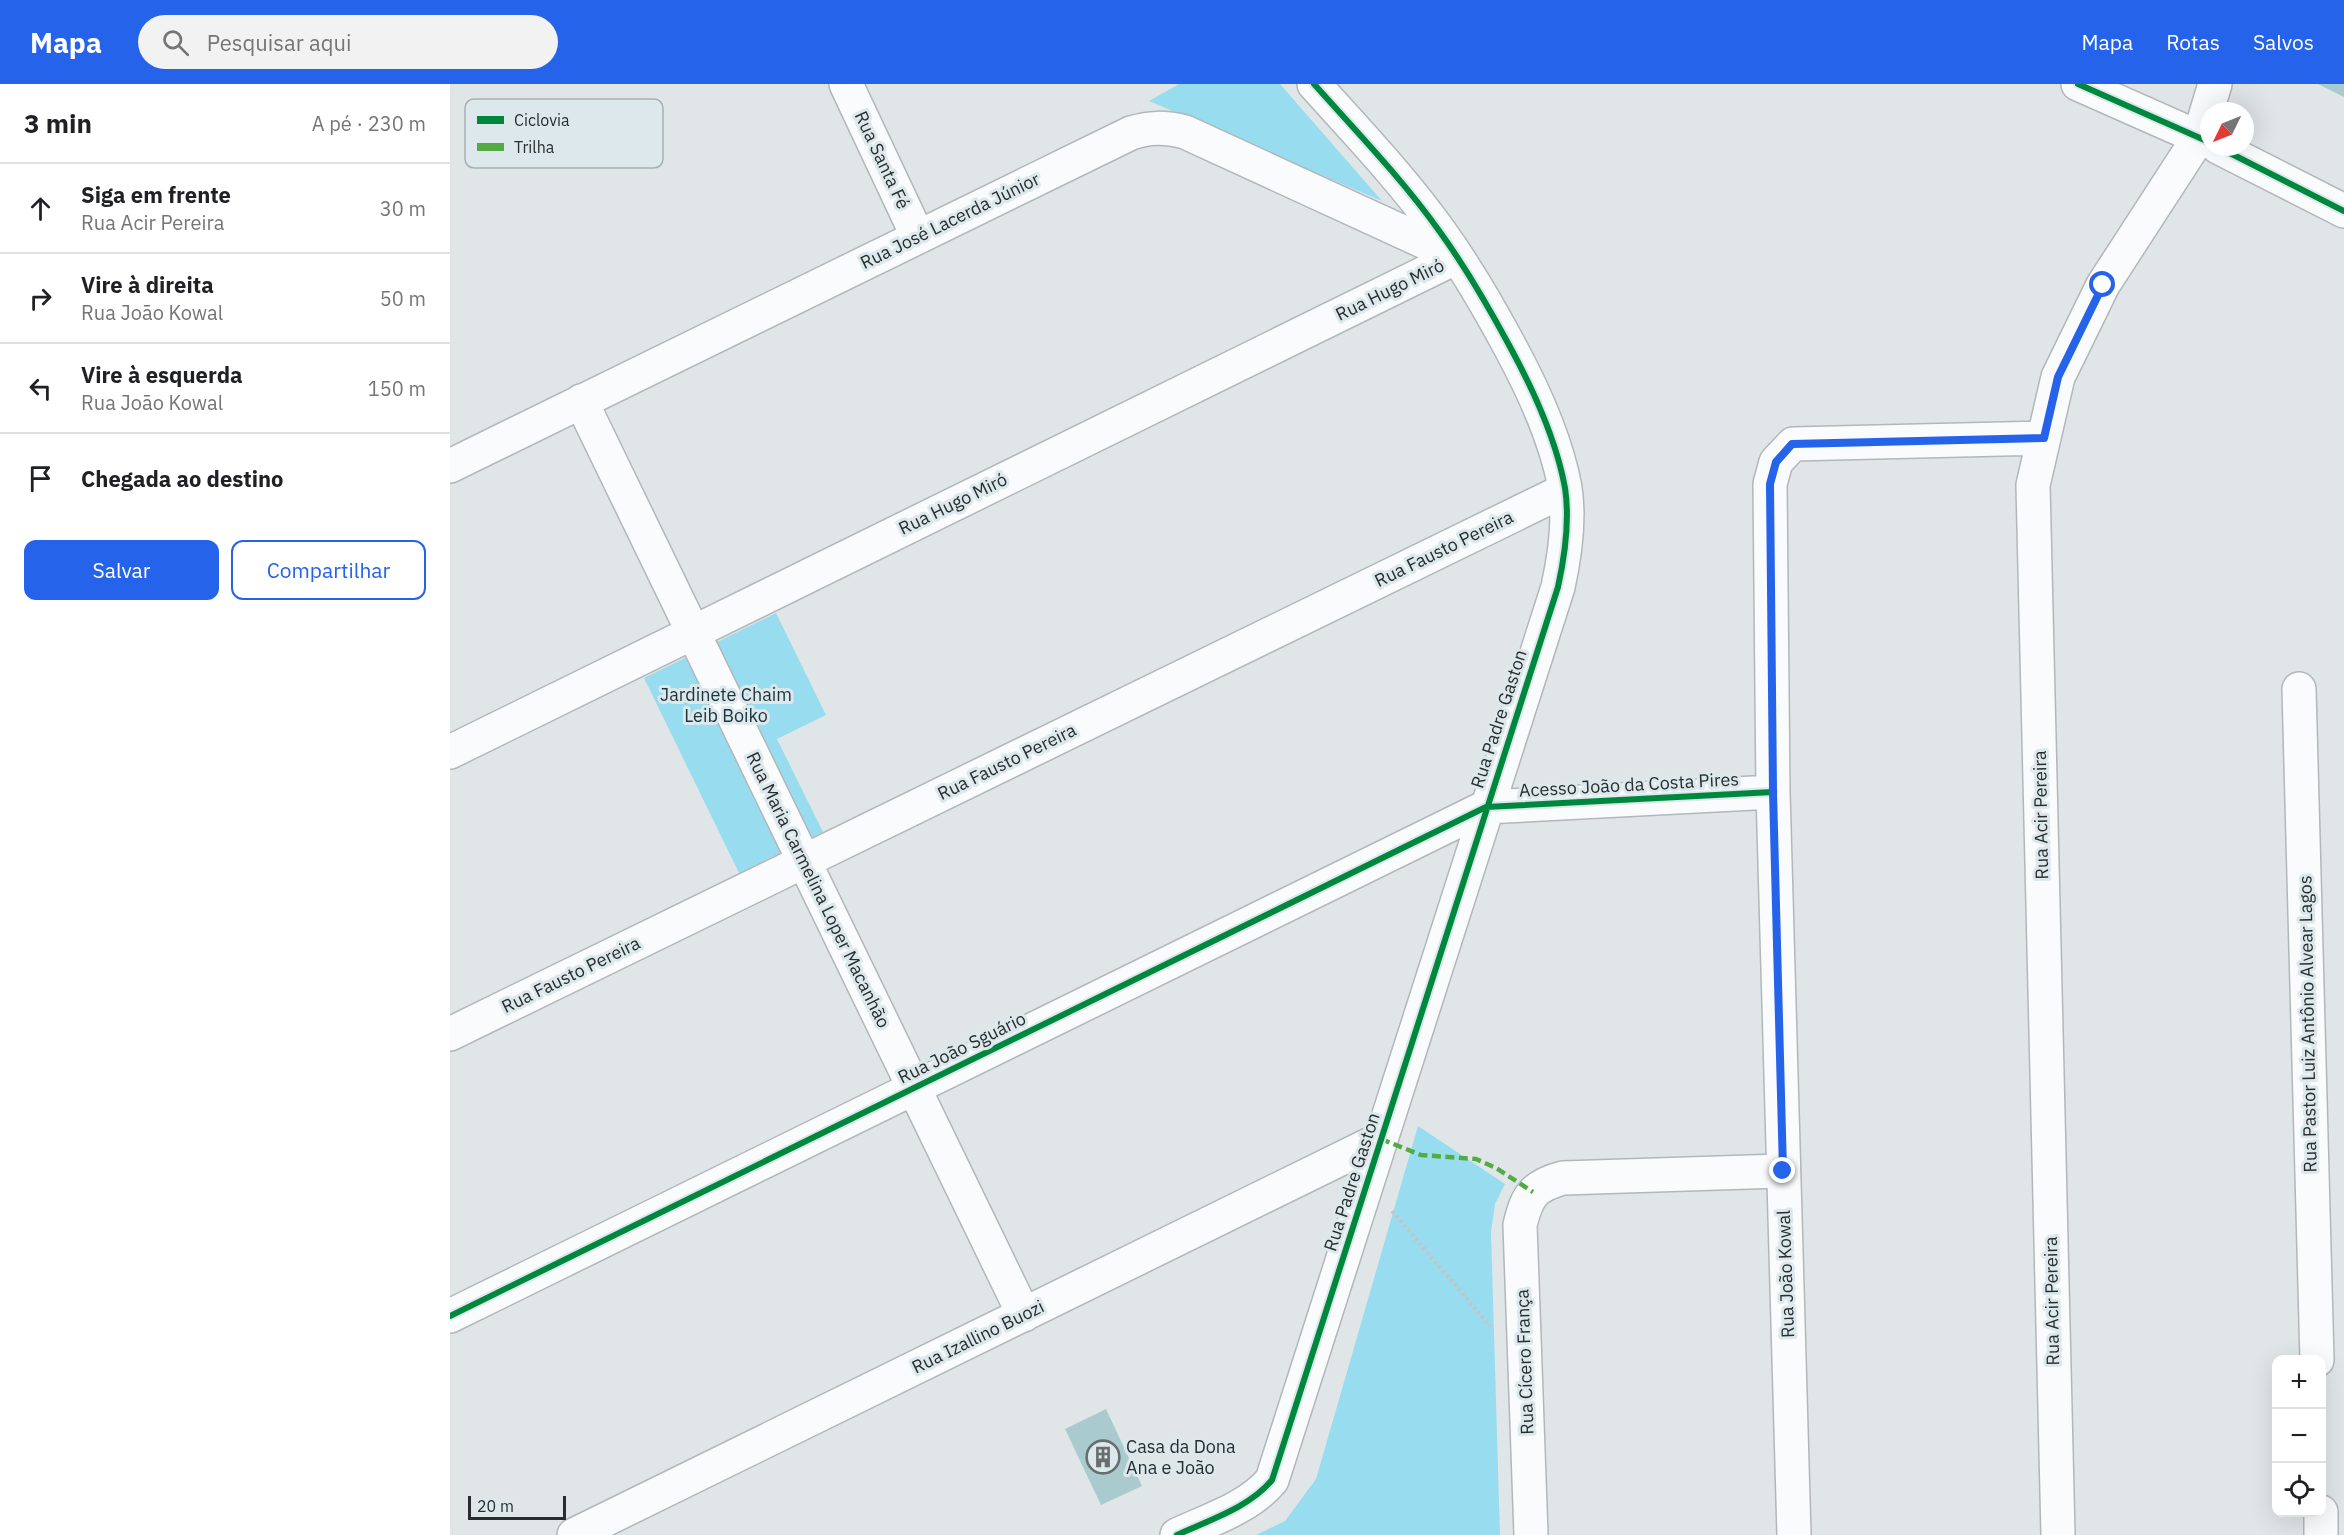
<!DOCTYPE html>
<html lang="pt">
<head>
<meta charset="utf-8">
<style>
	body { margin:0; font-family:"IBM Plex Sans",sans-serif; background:#f2f2f2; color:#202124 }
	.controls { position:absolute; right:18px; bottom:18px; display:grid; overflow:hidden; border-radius:12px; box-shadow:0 6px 24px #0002 }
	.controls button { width:54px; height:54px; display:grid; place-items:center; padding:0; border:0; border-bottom:2px solid #e0e0e0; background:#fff; color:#202124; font:30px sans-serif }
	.compass { position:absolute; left:1750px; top:18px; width:54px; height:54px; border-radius:50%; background:#fff; box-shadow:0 6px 24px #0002; rotate:227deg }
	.scale { position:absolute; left:18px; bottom:15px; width:98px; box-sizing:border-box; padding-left:6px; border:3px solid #282d2e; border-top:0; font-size:16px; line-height:21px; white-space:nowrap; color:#282d2e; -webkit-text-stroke:4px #dce8ec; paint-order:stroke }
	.stop { position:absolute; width:18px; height:18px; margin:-14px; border:4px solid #2563eb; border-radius:50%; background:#fff }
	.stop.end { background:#2563eb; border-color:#fff; box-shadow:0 2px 6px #0008 }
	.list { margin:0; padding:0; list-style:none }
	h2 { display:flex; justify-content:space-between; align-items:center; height:78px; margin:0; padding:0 24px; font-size:26px }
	h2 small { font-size:20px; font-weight:400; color:#757577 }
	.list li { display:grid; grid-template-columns:39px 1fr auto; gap:18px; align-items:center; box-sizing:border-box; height:90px; padding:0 24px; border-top:2px solid #e0e0e0 }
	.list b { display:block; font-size:22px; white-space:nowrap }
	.list p { margin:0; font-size:20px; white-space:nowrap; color:#757577 }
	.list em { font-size:20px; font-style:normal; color:#757577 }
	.actions { display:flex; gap:12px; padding:18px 24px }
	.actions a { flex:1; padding:14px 0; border:2px solid #2563eb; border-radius:12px; text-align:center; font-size:21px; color:#2563eb }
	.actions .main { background:#2563eb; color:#fff }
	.icon { flex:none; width:33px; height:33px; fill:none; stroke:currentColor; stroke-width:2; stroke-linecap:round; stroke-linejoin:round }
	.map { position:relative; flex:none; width:1894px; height:1451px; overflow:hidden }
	header { display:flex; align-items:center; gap:36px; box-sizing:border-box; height:84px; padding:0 30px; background:#2563eb; color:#fff }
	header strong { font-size:28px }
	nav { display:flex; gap:33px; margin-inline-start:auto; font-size:21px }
	.search { width:420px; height:54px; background:#f2f2f2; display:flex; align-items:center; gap:15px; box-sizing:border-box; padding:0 21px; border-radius:33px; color:#757577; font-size:22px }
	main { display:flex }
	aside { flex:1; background:#fff }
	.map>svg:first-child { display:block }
</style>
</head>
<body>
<header>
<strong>Mapa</strong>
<div class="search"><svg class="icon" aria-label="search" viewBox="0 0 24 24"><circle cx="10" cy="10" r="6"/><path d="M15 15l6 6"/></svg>Pesquisar aqui</div>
<nav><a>Mapa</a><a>Rotas</a><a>Salvos</a></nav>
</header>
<main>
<aside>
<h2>3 min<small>A pé · 230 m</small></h2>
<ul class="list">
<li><svg class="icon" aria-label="ahead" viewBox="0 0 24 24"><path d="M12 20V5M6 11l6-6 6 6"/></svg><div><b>Siga em frente</b><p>Rua Acir Pereira</p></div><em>30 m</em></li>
<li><svg class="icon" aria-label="right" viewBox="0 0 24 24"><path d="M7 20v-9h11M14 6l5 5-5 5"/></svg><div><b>Vire à direita</b><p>Rua João Kowal</p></div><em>50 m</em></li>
<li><svg class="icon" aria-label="left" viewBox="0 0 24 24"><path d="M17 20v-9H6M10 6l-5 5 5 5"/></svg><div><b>Vire à esquerda</b><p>Rua João Kowal</p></div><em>150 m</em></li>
<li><svg class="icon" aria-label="arrive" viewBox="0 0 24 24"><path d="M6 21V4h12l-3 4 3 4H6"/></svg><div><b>Chegada ao destino</b></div></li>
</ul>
<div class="actions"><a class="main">Salvar</a><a>Compartilhar</a></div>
</aside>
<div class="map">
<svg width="1894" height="1451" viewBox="0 0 1894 1451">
	<rect width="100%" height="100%" fill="#e0e6e8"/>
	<path fill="#97ddef" d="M729 0H830L932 117 699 17Z
		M326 529 376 631 327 655 373 748 289 789 194 594Z
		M968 1042 1055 1100 1045 1120 1041 1148 1050 1451H806L835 1437 866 1395Z"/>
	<path fill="#aacbcd" d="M1868 0H1894V13Z
		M656 1325 692 1402 651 1421 615 1345Z"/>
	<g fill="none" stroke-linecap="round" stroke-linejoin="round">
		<g stroke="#b2b7b9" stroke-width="36">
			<path id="minor" d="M396 0 468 153
				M131 317 574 1231
				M0 382 681 49C700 43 715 43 735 48L1005 172
				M1849 605 1867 1276
				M0 668 1007 173
				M0 950 1115 406
				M0 1232 1036 723 1323 708
				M1871 1428V1451
				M124 1451 931 1055
				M727 1451C759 1436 799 1424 822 1396L1108 503C1115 471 1120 436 1115 404 1106 354 1083 305 1059 261 1038 222 1016 184 990 148 953 96 907 48 864 0
				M1081 1451 1070 1141C1077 1112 1083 1102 1113 1094L1333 1087
				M1344 1451 1323 708 1320 400 1326 378 1343 360 1594 354
				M1608 1451 1583 401 1608 293 1653 201 1749 53 1765 0"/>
		</g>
		<g stroke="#b2b7b9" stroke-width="36">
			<path id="major" d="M1628 0 1759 58
				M1768 63 1894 127"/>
		</g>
		<path stroke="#c3c4c5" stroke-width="4" stroke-dasharray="3 3" stroke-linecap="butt" d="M942 1127 1040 1242"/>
		<use href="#minor" stroke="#fafbfc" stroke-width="33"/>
		<use href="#major" stroke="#fafbfc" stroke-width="33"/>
		<path stroke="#53ab44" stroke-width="4.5" stroke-dasharray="9 4.5" stroke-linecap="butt" d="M931 1055 971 1071 1026 1075 1046 1084 1083 1108"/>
		<g stroke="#dce8ec" stroke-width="10">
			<path id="cycleway" d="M1628 0 1759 58
				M1768 63 1894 127
				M0 1232 1036 723 1323 708
				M727 1451C759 1436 799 1424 822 1396L1108 503C1115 471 1120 436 1115 404 1106 354 1083 305 1059 261 1038 222 1016 184 990 148 953 96 907 48 864 0"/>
		</g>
		<use href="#cycleway" stroke="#00873e" stroke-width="6"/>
	</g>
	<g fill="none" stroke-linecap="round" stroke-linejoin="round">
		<path stroke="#2563eb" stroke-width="8" d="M1333 1087 1323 708 1320 400 1326 378 1342 360 1594 354 1608 293 1653 201"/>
	</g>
	<defs>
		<g id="building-ring" transform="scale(1.725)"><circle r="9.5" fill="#dce8ec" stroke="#686e6f" stroke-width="1.5"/><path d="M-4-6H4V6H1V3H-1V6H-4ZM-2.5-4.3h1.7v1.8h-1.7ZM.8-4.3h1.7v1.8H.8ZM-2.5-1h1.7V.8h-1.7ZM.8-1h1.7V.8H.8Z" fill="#686e6f"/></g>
	</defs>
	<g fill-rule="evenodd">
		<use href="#building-ring" x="653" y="1373"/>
	</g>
	<g text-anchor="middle" stroke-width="6" stroke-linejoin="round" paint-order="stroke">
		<g font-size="18" fill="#282d2e" stroke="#dce8ec">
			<text transform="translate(432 76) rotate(65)" y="6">Rua Santa Fé</text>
			<text transform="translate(500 137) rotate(-26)" y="6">Rua José Lacerda Júnior</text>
			<text transform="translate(940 206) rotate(-26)" y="6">Rua Hugo Miró</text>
			<text transform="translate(503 420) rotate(-26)" y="6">Rua Hugo Miró</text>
			<text transform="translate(994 465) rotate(-26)" y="6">Rua Fausto Pereira</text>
			<text transform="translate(1049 635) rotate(-72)" y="6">Rua Padre Gaston</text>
			<text transform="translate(557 678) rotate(-26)" y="6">Rua Fausto Pereira</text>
			<text transform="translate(1179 701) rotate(-3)" y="6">Acesso João da Costa Pires</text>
			<text transform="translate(1591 731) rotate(-91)" y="6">Rua Acir Pereira</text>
			<text transform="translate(368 806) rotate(64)" y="6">Rua Maria Carmelina Loper Macanhão</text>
			<text transform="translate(121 891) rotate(-26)" y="6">Rua Fausto Pereira</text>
			<text transform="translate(1858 940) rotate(-91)" y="6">Rua Pastor Luiz Antônio Alvear Lagos</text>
			<text transform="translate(512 964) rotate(-26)" y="6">Rua João Sguário</text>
			<text transform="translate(902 1098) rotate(-72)" y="6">Rua Padre Gaston</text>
			<text transform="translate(1336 1190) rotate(-92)" y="6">Rua João Kowal</text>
			<text transform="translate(1602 1217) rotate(-91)" y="6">Rua Acir Pereira</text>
			<text transform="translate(528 1253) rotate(-26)" y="6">Rua Izallino Buozi</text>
			<text transform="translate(1075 1278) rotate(-92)" y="6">Rua Cícero França</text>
		</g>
		<g font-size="18" fill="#1b3339" stroke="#dce8ec">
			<text x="276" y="617">Jardinete Chaim<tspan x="276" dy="21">Leib Boiko</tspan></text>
		</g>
		<g font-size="18" fill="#282d2e" stroke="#dce8ec" text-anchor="start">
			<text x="676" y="1369">Casa da Dona<tspan x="676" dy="21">Ana e João</tspan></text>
		</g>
	</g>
	<rect x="15" y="15" width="198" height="69" rx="9" fill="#dce8ec" stroke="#a6b0b3" stroke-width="1.5"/>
	<rect x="27" y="32" width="27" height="8" fill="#00873e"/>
	<rect x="27" y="59" width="27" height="8" fill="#53ab44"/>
	<g font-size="16" fill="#282d2e">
		<text x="64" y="42">Ciclovia</text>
		<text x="64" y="69">Trilha</text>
	</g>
</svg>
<div class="controls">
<button>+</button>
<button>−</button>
<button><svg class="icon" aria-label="locate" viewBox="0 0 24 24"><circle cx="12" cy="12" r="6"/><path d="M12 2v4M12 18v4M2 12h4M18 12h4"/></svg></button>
</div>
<svg class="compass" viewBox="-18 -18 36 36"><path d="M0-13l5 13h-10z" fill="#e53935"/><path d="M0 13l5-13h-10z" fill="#757577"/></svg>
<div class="scale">20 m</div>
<div class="stop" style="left:1653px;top:201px"></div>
<div class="stop end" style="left:1333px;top:1087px"></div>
</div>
</main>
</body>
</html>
